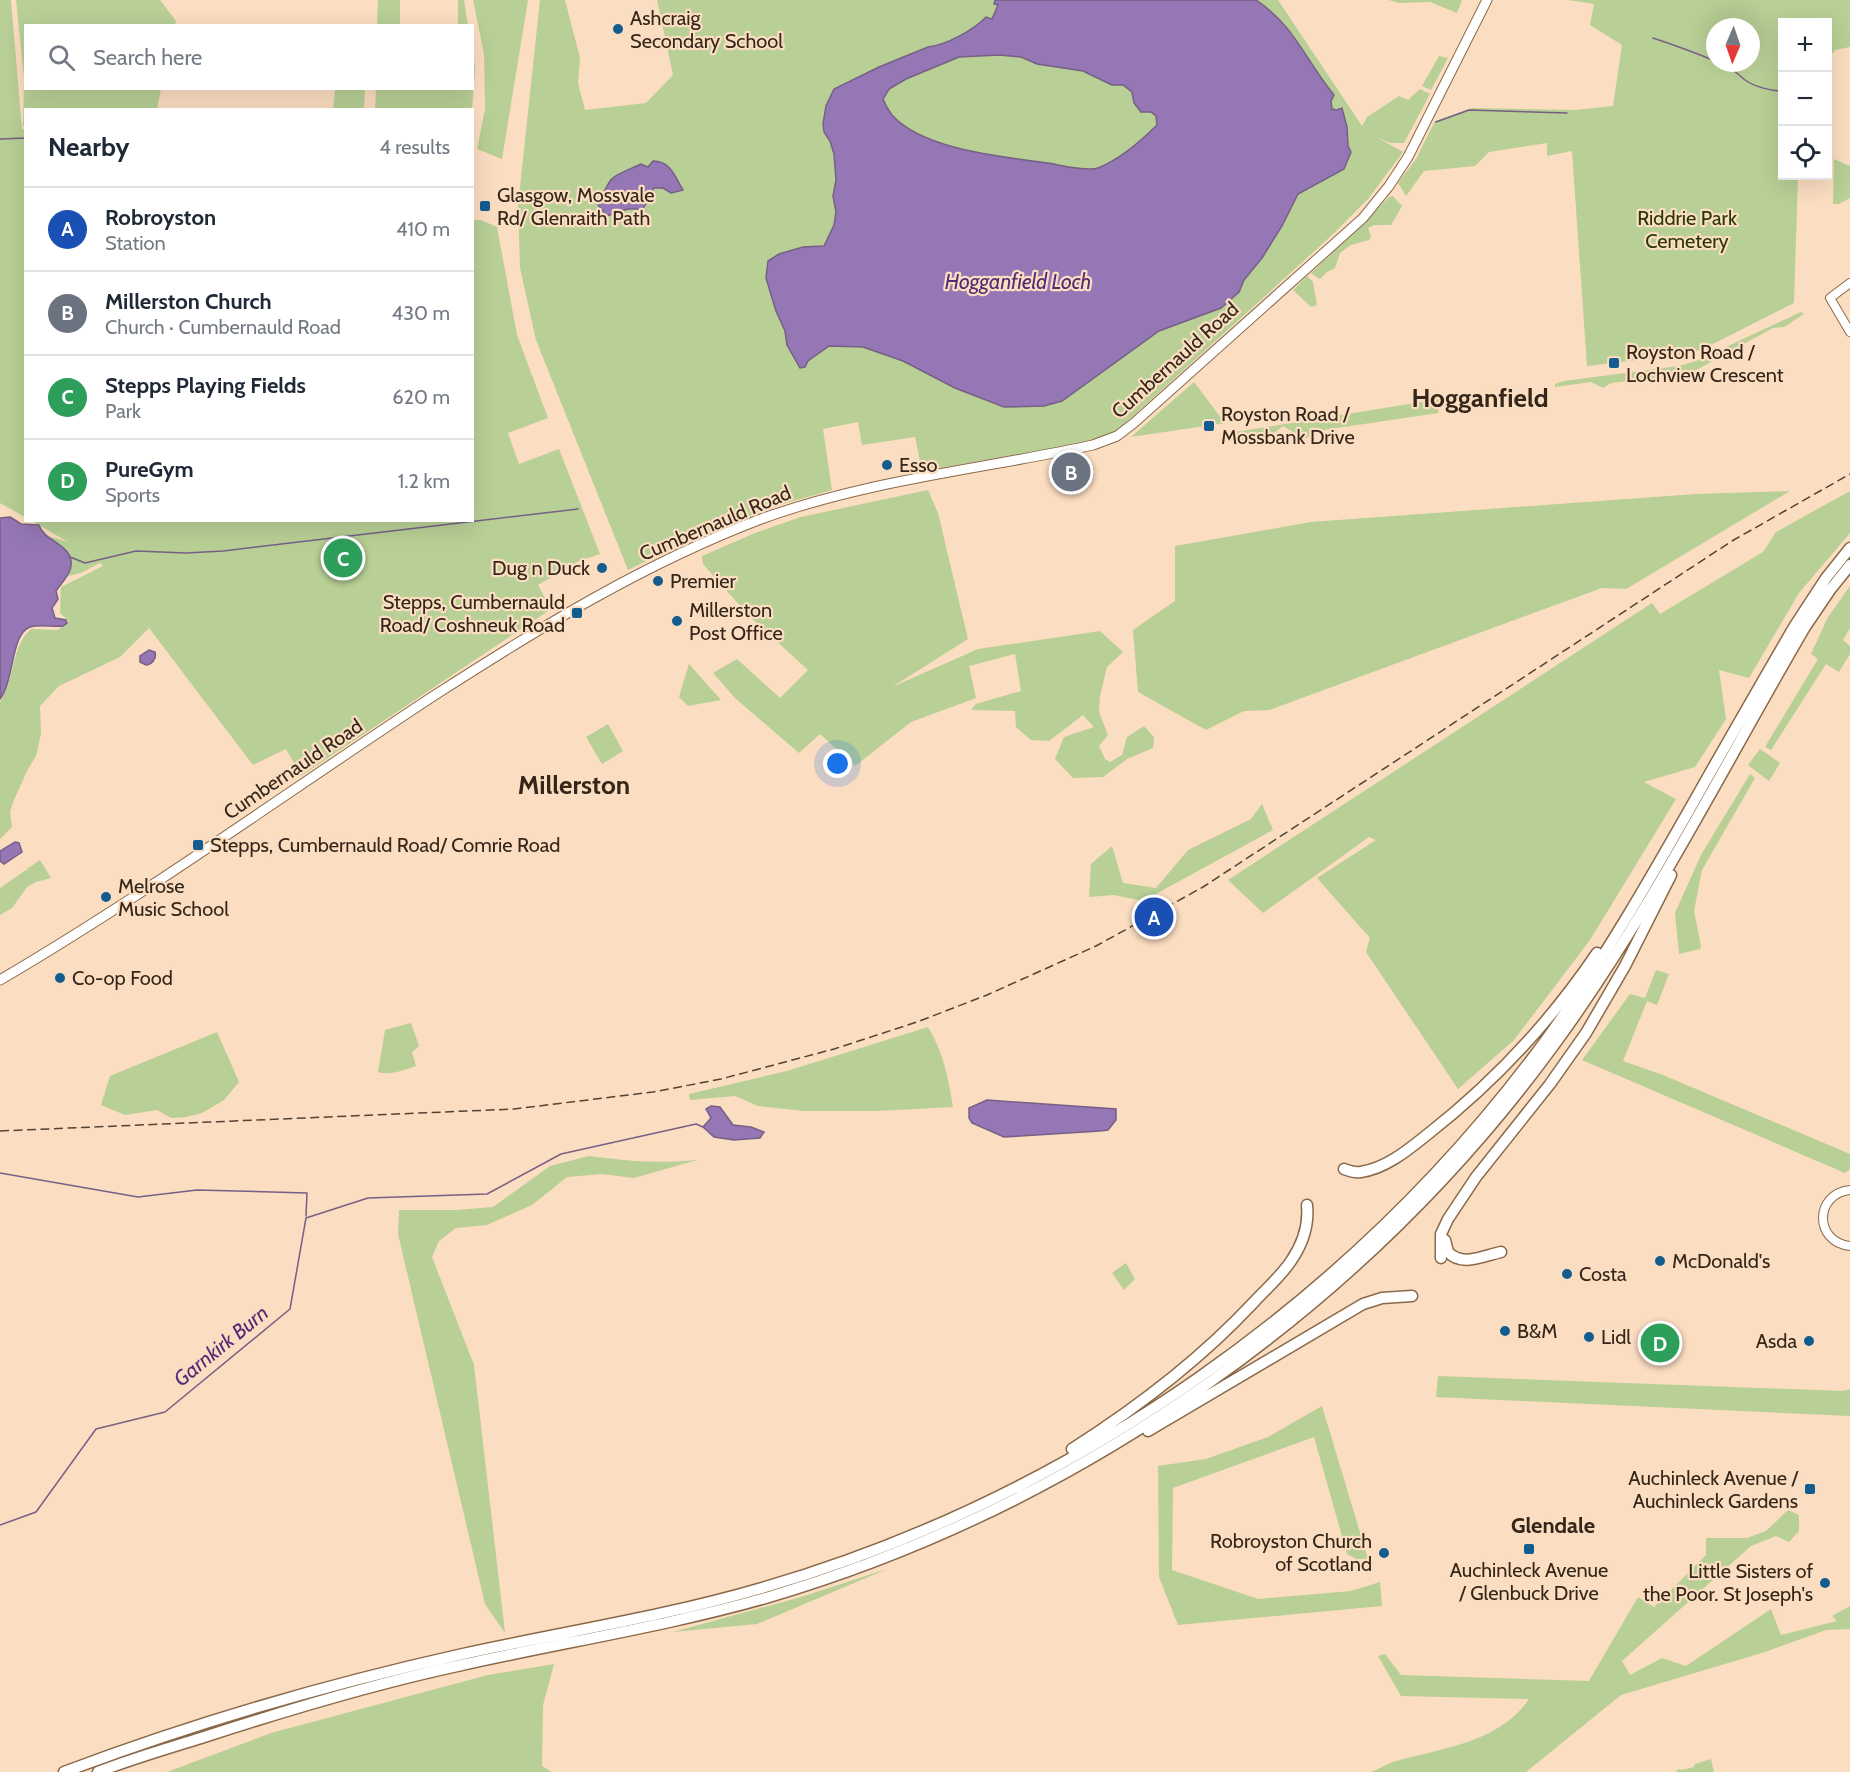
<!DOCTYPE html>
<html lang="en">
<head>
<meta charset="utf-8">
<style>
	body { margin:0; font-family:Cabin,sans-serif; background:#f2f2f3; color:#1f2937 }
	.controls { position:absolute; right:18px; top:18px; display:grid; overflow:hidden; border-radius:0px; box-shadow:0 6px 24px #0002 }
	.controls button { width:54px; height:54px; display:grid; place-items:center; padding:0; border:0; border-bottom:2px solid #e0e1e3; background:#fff; color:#1f2937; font:30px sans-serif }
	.compass { position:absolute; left:1706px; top:18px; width:54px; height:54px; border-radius:50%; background:#fff; box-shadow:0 6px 24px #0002; rotate:182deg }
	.you { position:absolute; left:838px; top:764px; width:21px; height:21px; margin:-15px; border:4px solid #fff; border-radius:50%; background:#1a73e8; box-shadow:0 0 0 9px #1a73e833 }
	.badge { display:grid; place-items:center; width:39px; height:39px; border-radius:50%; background:#135c90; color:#fff; font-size:20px; font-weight:700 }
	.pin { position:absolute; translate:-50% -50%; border:3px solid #fff; box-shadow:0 2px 6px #0006 }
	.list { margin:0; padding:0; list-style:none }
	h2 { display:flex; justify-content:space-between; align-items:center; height:78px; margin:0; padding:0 24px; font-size:26px }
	h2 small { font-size:20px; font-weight:400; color:#747a83 }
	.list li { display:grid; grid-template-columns:39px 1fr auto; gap:18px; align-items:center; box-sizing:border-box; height:84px; padding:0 24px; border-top:2px solid #e0e1e3 }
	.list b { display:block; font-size:22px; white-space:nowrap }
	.list p { margin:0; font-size:20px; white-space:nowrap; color:#747a83 }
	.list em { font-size:20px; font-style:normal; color:#747a83 }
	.icon { flex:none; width:33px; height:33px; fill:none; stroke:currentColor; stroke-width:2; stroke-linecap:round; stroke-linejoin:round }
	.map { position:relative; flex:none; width:1850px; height:1772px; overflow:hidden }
	.search { position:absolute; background:#fff; box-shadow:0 6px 24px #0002; left:24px; top:24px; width:450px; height:66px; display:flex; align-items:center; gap:15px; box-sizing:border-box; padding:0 21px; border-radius:0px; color:#747a83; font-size:22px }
	.panel { position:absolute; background:#fff; box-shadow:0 6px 24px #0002; left:24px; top:108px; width:450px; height:414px; border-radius:0px }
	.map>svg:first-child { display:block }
</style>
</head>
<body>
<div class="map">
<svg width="1850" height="1772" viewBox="0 0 1850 1772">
	<rect width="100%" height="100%" fill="#fbddc1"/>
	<path fill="#b8cf95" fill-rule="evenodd" d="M0 0H11L22 129 26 130 25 517 0 503Z
		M16 0H160L176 21 175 25 26 26V88L161 89 157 109 26 110 25 127 23 126 24 78Z
		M378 0H400V25H377Z
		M458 0H464L468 25H458Z
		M473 0H528L502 159 477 149 485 109 484 54Z
		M540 0H565L580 58 578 83 585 110 646 103 673 75 657 0H1278L1362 126 1367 117 1399 96 1408 100 1420 89 1430 94 1404 143H1390L1376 137 1403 152 1368 199 1331 236 1122 426 1101 440 922 471 915 437 862 445 858 422 823 429 832 490 769 508 682 544 628 570 536 340 520 268 518 206Z
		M1389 0H1462L1457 13 1430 2 1399 3Z
		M1568 0H1850V47L1835 50 1828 59V22H1782V176H1798L1794 303 1703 349 1680 355 1587 366 1572 151 1547 156V143L1489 152 1475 166 1424 171 1406 196 1398 183 1416 159 1435 121 1472 108 1575 110 1613 106 1622 45 1590 25 1594 4ZM1715 27H1751V63H1715Z
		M473 52 475 69 472 109H375L376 89 472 88Z
		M1439 56 1448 58 1431 90 1422 86Z
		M335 89H365L364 109H333Z
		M1834 159 1850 166V198L1839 204H1833Z
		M1393 196 1402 206 1391 225H1374L1368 228 1371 236 1369 240 1351 245 1340 253 1335 268 1327 272 1320 279 1311 273 1365 222 1389 197Z
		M473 220H481L497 227 517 335 548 418 508 433 519 464 559 449 600 554 579 561 538 585 551 609 301 776 286 749 253 765 149 628 120 657 59 686 40 706 41 734 36 756 28 769 13 802 10 812 12 827 0 839V702C15 680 11 646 31 629L58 630 69 621 60 613 61 587 103 566 100 563 81 573 65 577 70 570 53 540 48 536 68 542 32 521 472 520Z
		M1307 276 1313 282 1317 305 1311 307 1293 290Z
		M1801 312 1804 314 1784 327 1773 328 1689 374 1611 383 1603 388 1591 382 1555 387V384L1564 381 1679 366 1696 361Z
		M1194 382 1225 423 1131 437Z
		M1440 399 1438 413 1317 431 1305 439 1283 426 1259 444 1233 438 1219 441 1223 434Z
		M928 490 938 513 968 639 892 687 978 649 1100 631 1123 652 1107 667 1100 696 1099 712 1108 735 1099 746 1105 759 1110 762 1122 755 1127 737 1144 726 1154 737 1153 748 1127 759 1103 777 1073 778 1055 759 1064 737 1094 727 1083 715 1049 741 1031 740 1016 727 1015 711 971 710 976 704 1021 691 1015 654 969 666 976 698 911 722 855 766 820 734 799 753 735 698 713 673 737 659 780 698 808 670 749 616 703 564 702 556 755 533 801 517Z
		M1790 491 1626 589 1602 588 1269 710 1244 711 1206 730 1138 692 1133 630 1175 601V546L1311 522 1696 494Z
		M1850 491V533L1799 593 1749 678 1719 670 1726 719 1695 767 1644 782 1676 799 1590 940 1514 1040 1458 1089 1366 952 1370 938 1317 878 1376 840 1369 837 1263 913 1228 880 1652 603 1660 614 1763 552 1776 532Z
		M1850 586V628L1843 640 1850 646V654L1839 672 1826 664 1771 750 1765 747 1818 659 1811 654 1828 617Z
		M689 664 721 700 688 706 679 697Z
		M608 724 623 751 602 764 586 737Z
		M1760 749 1780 763 1769 781 1748 765Z
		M1750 774 1755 778 1702 870 1694 911 1701 946 1700 949 1679 954 1675 913 1701 855Z
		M1262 804 1273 830 1143 901 1114 895 1089 897 1091 864 1112 846 1123 883 1156 888 1188 850 1251 819Z
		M40 860 51 878 36 882 27 887 12 908 0 915V888L26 870 28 871 27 869Z
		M1656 970 1669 974 1657 1005 1647 1001 1623 1061 1663 1075 1850 1154V1169L1845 1173 1582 1060 1630 994 1645 998Z
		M411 1023 419 1046 412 1052 416 1066C403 1070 391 1076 378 1072L385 1030Z
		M928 1027C944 1054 948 1077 953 1107L877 1111H804L758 1106 735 1096 690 1100 689 1094 787 1071Z
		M217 1032 239 1082 224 1100 202 1113 186 1117 171 1118 157 1110 125 1115 101 1105 110 1076Z
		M589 1156C628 1161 658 1164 697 1160L634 1178 602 1174 567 1177 532 1205 487 1225 456 1228 439 1241 432 1257 474 1365 505 1633 485 1604 398 1234 399 1210H457L493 1207 550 1166Z
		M1126 1263 1135 1279 1124 1290 1112 1273Z
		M1438 1376 1843 1391 1850 1389V1416L1436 1397Z
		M1322 1406 1368 1559H1356L1347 1554 1314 1437 1173 1488 1172 1570 1258 1599 1351 1591 1380 1582 1382 1606 1178 1625 1159 1577 1158 1466 1206 1459 1268 1437Z
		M1788 1510 1799 1515V1531L1789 1542 1776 1536 1751 1546 1622 1661 1630 1675 1662 1658 1686 1666 1771 1609 1781 1635 1837 1621 1832 1616 1850 1606V1629L1826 1630 1765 1652 1621 1695 1526 1772H1371C1379 1769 1387 1764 1396 1761 1443 1748 1500 1742 1529 1699L1401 1696 1378 1656 1385 1654 1401 1675 1589 1681 1638 1597 1654 1607 1706 1555V1538H1747L1766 1531Z
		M887 1569 757 1624 673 1632 801 1597Z
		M554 1664 543 1705 542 1766 552 1772H167L271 1733 488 1675Z
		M1711 1759 1714 1772H1676L1678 1769 1682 1770 1694 1767 1695 1764Z"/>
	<path fill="#9477b4" stroke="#775f86" stroke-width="1.5" fill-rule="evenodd" d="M995 0H1256C1296 27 1305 60 1334 95L1331 101 1332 109 1337 110 1342 108 1347 127 1348 146 1351 152 1344 169 1298 194 1282 226 1262 258 1244 280 1239 292 1221 308 1159 331 1062 401 1044 406 1004 407 955 388 903 361 863 347 829 346 808 361 805 367 800 368 787 345 785 331 776 311 769 288 766 278 768 261 779 254 803 247 824 246 834 225 836 212 833 196 836 180 834 154 830 141 824 132 823 124 826 106 834 89 879 67 928 47C946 45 974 30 986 17L992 19 998 5 994 4ZM999 55 1021 57 1037 64 1083 71 1112 85H1123L1132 92 1134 103 1141 112H1151L1156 116 1157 125C1141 141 1118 160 1098 168 1088 172 1060 165 1048 163 1004 157 923 150 892 115 888 110 885 104 883 99L889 89 906 79 959 57Z
		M653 161C671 161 675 177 683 190L671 193 663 188H654L643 209H628L607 216 598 205C613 172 609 179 641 164L648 167Z
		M10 517 21 524 39 525C44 543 78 545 70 570 67 578 60 585 56 591L58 599 52 608 55 618 66 620 67 623 63 626C53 627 39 624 30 627 11 633 14 682 0 699V518Z
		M149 650 155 652C157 659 152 664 146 665L140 662V656Z
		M15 842 19 843 22 852 4 864 0 861V851Z
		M987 1100 1116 1109V1120L1108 1130 1100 1131 1004 1137 972 1123 969 1118V1108Z
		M711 1106 720 1107 733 1125 751 1127 764 1132 760 1138 734 1140 714 1137 703 1127 711 1118 706 1109Z"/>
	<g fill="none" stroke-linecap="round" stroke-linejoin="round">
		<path stroke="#775f86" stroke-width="1.5" d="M1653 38C1674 45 1694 52 1715 61
			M1721 63C1733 68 1736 73 1745 80 1755 87 1771 91 1782 91
			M1436 122 1469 110 1567 113
			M0 139 26 138
			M70 557 85 563 136 551 186 553 223 551 578 509
			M0 1173 138 1197 197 1190 307 1193 306 1216
			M0 1525 36 1512 96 1429 165 1412 290 1309 306 1218 368 1198 487 1194 561 1154 696 1124 703 1127"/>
		<g stroke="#8a6949" stroke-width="10">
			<path id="secondary" d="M1850 283 1830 298 1850 332
				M1850 1190C1814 1194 1814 1242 1850 1246"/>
		</g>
		<g stroke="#8a6949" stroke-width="11">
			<path id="primary" d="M0 980C150 892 290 790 435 695 539 628 645 563 761 519 868 480 983 469 1093 445L1117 436 1134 423 1363 218 1389 186 1408 157 1487 0"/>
		</g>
		<g stroke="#8a6949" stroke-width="13">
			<path id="highway" d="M1344 1169C1349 1171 1355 1173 1361 1172 1387 1168 1409 1149 1428 1134 1493 1083 1551 1021 1597 953
				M1445 1240 1448 1252C1462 1267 1483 1256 1501 1252
				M1441 1258V1234L1448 1219 1476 1177 1550 1084 1586 1033 1625 966 1671 875
				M1148 1431 1363 1304 1382 1298 1412 1296
				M1072 1449C1138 1407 1200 1360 1254 1302 1266 1289 1281 1276 1291 1261 1302 1245 1309 1225 1307 1205
				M64 1772C194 1723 328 1684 463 1654 563 1632 663 1617 762 1588 1072 1498 1355 1300 1546 1040 1602 963 1649 881 1696 798 1728 741 1761 684 1794 627L1826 578 1850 548
				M98 1772C131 1759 166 1749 201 1738 287 1710 373 1684 462 1665 564 1642 668 1626 769 1597 1079 1505 1363 1307 1554 1045 1650 914 1723 767 1805 627L1830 590 1850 565"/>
		</g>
		<use href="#secondary" stroke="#fff" stroke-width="8"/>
		<use href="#primary" stroke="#fff" stroke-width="9"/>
		<use href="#highway" stroke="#fff" stroke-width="10"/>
		<path stroke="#534333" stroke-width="1.5" stroke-dasharray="9 4.5" stroke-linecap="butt" d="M0 1131 514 1109 653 1092 721 1079 834 1049 917 1022 987 995 1096 946 1203 887 1732 541 1850 474"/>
	</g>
	<g fill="#135c90" stroke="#fbddc1" stroke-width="2">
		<circle cx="618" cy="29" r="6"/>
		<rect x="479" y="200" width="12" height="12" rx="3"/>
		<rect x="1608" y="357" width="12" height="12" rx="3"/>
		<rect x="1203" y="420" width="12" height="12" rx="3"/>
		<circle cx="887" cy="465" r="6"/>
		<circle cx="602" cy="568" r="6"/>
		<circle cx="658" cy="581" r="6"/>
		<rect x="571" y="607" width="12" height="12" rx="3"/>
		<circle cx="677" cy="621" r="6"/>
		<rect x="192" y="839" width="12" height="12" rx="3"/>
		<circle cx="106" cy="897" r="6"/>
		<circle cx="60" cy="978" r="6"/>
		<circle cx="1660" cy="1261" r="6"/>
		<circle cx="1567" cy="1274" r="6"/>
		<circle cx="1505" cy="1331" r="6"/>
		<circle cx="1589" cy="1337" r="6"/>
		<circle cx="1809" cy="1341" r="6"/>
		<rect x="1804" y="1483" width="12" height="12" rx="3"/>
		<rect x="1523" y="1543" width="12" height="12" rx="3"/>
		<circle cx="1384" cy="1553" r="6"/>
		<circle cx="1825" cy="1583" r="6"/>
	</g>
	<g text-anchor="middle" stroke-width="4.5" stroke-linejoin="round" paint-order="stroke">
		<g font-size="20" fill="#342619" stroke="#fbddc1" text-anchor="start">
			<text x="630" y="25">Ashcraig<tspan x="630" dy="23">Secondary School</tspan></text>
			<text x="497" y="202">Glasgow, Mossvale<tspan x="497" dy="23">Rd/ Glenraith Path</tspan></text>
			<text x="1626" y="359">Royston Road /<tspan x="1626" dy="23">Lochview Crescent</tspan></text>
			<text x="1221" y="421">Royston Road /<tspan x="1221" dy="23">Mossbank Drive</tspan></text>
			<text x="899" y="472">Esso</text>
			<text x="590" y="575" text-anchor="end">Dug n Duck</text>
			<text x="670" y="588">Premier</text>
			<text x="565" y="609" text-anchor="end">Stepps, Cumbernauld<tspan x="565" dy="23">Road/ Coshneuk Road</tspan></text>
			<text x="689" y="617">Millerston<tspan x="689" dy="23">Post Office</tspan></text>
			<text x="210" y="852">Stepps, Cumbernauld Road/ Comrie Road</text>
			<text x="118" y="893">Melrose<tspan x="118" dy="23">Music School</tspan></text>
			<text x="72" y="985">Co-op Food</text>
			<text x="1672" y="1268">McDonald's</text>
			<text x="1579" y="1281">Costa</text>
			<text x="1517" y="1338">B&amp;M</text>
			<text x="1601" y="1344">Lidl</text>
			<text x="1797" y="1348" text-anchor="end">Asda</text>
			<text x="1798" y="1485" text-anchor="end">Auchinleck Avenue /<tspan x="1798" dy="23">Auchinleck Gardens</tspan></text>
			<text x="1372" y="1548" text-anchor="end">Robroyston Church<tspan x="1372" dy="23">of Scotland</tspan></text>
			<text x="1529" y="1577" text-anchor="middle">Auchinleck Avenue<tspan x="1529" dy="23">/ Glenbuck Drive</tspan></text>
			<text x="1813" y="1578" text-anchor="end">Little Sisters of<tspan x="1813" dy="23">the Poor. St Joseph's</tspan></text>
		</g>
		<g font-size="20" fill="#283704" stroke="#fbddc1">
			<text x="1687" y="225">Riddrie Park<tspan x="1687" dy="23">Cemetery</tspan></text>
		</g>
		<g font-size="20" fill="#342619" stroke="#fbddc1">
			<text transform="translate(1175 360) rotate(-42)" y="7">Cumbernauld Road</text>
			<text transform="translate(715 523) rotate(-23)" y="7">Cumbernauld Road</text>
			<text transform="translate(293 769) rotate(-34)" y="7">Cumbernauld Road</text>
		</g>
		<g font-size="21" font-style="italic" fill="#522b75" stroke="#fbddc1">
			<text x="1018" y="289">Hogganfield Loch</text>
			<text transform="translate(221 1346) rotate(-39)" y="7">Garnkirk Burn</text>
		</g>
		<g font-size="22" font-weight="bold" fill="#342619" stroke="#fbddc1">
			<text x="1553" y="1533">Glendale</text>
		</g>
		<g font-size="26" font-weight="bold" fill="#342619" stroke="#fbddc1">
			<text x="1480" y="407">Hogganfield</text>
			<text x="574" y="794">Millerston</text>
		</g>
	</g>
</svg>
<div class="controls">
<button>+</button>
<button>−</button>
<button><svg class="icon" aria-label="locate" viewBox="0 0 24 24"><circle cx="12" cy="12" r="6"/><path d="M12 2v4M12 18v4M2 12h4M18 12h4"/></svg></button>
</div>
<svg class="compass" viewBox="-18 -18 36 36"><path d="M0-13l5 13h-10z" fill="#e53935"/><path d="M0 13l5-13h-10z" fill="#747a83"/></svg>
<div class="you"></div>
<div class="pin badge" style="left:1154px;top:917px;background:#1a4fb4">A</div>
<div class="pin badge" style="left:1071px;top:472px;background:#6b7280">B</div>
<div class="pin badge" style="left:343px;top:558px;background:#2e9e5b">C</div>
<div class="pin badge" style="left:1660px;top:1343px;background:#2e9e5b">D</div>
<div class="search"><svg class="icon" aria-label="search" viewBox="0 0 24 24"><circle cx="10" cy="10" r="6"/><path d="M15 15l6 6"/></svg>Search here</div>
<section class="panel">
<h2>Nearby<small>4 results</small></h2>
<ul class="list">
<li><span class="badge" style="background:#1a4fb4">A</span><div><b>Robroyston</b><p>Station</p></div><em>410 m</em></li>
<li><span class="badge" style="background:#6b7280">B</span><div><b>Millerston Church</b><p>Church · Cumbernauld Road</p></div><em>430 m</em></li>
<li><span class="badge" style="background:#2e9e5b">C</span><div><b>Stepps Playing Fields</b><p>Park</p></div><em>620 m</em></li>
<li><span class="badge" style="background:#2e9e5b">D</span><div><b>PureGym</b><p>Sports</p></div><em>1.2 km</em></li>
</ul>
</section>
</div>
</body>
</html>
